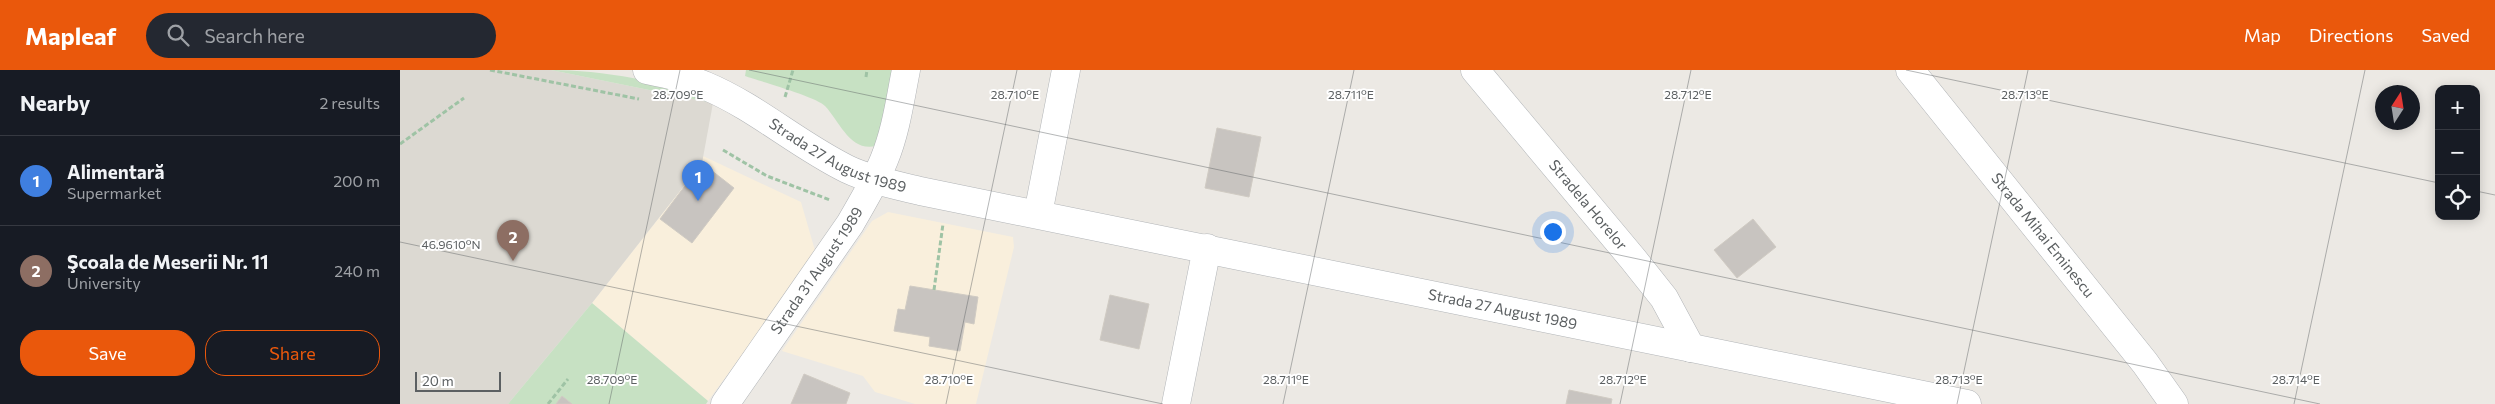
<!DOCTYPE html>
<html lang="en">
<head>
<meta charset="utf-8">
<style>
	body { margin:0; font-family:Commissioner,sans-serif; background:#242831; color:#f1f3f6 }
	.controls { position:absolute; right:15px; top:15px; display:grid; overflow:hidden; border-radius:10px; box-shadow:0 2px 12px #0003 }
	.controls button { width:45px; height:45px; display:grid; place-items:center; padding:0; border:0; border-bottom:1px solid #363941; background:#171b24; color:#f1f3f6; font:25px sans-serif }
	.compass { position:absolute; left:1975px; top:15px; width:45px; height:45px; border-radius:50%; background:#171b24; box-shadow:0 2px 12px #0003; rotate:12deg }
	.scale { position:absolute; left:15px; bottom:12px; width:86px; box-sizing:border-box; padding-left:5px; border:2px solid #5c6062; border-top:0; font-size:14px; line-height:18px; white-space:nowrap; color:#5c6062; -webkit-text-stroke:4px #fff; paint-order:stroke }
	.you { position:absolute; left:1152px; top:161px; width:18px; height:18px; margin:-12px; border:4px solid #fff; border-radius:50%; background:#1a73e8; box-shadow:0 0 0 8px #1a73e833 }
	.badge { display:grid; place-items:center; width:32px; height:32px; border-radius:50%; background:#ea580c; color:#fff; font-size:16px; font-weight:700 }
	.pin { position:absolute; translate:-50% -41px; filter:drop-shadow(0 1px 2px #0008) }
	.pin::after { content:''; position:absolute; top:26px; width:18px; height:15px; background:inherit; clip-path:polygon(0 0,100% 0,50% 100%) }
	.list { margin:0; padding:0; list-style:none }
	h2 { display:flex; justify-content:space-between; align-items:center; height:65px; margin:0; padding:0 20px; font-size:21px }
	h2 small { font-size:16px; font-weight:400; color:#9ea1a6 }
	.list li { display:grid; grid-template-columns:32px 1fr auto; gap:15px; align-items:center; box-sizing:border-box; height:90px; padding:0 20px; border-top:1px solid #363941 }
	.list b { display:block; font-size:19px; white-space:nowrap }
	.list p { margin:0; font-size:16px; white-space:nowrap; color:#9ea1a6 }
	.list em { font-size:16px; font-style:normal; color:#9ea1a6 }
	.actions { display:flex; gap:10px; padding:15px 20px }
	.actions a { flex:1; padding:11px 0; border:1px solid #ea580c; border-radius:20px; text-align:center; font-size:18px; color:#ea580c }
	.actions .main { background:#ea580c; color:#fff }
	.icon { flex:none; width:28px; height:28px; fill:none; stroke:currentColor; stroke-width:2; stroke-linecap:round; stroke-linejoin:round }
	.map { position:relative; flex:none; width:2095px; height:334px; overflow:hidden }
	header { display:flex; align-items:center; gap:30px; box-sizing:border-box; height:70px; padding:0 25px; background:#ea580c; color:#fff }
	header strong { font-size:24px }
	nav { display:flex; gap:28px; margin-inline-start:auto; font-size:18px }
	.search { width:350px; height:45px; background:#242831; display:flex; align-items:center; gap:12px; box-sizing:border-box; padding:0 18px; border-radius:28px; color:#9ea1a6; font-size:19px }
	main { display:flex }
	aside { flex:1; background:#171b24 }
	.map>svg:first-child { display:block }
</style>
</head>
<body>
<header>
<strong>Mapleaf</strong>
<div class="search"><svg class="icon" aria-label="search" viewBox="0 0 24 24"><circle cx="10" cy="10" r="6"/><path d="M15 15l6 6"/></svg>Search here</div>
<nav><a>Map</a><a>Directions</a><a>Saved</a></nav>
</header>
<main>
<aside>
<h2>Nearby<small>2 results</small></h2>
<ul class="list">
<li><span class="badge" style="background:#3f7fe0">1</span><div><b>Alimentară</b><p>Supermarket</p></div><em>200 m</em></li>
<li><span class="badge" style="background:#8d6e63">2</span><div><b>Şcoala de Meserii Nr. 11</b><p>University</p></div><em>240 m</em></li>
</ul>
<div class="actions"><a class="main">Save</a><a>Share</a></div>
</aside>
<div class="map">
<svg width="2095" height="334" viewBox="0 0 2095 334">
	<rect width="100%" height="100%" fill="#ece9e4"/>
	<path fill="#f9efdc" d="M303 86 401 132 416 184 308 331 192 233 302 93Z
		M488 142 613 167 614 177 576 334H515L475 322 463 306 382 281 472 151Z"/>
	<path fill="#dcd9d2" d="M0 0H151L313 33 302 93 192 233 108 334H0Z"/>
	<path fill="#c7e1c3" d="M151 0C200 0 269 11 313 33Z
		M346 0H493L476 76C450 82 440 52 425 36 417 27 359 11 345 6Z
		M192 233 308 331 306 334H108Z"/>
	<path fill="#c8c4c0" stroke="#d0cbc3" d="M817 58 861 67 849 127 805 118Z
		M302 93 334 118 292 173 260 149Z
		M1353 149 1376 177 1337 208 1314 180Z
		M510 216 578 227 574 254 565 252 560 281 529 276 530 267 494 261 498 239 505 240Z
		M710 225 749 234 739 279 700 270Z
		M404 304 450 323 446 334H391Z
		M1169 320 1212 329 1211 334H1166Z
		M162 326 172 334H156Z"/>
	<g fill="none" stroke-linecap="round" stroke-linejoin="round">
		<g stroke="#b1b4b7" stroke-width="29">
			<g id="minor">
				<path id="s1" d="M247 0C267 4 287 8 306 16 356 37 398 75 447 99 470 110 496 115 520 121L1567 334"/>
				<path id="s2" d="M1075 0 1233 189 1264 228 1291 278"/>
				<path id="s3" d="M1510 0 1745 293 1774 334"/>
				<path d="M638 144 666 0"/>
				<path id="s4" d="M325 334 450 154C462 133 475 112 484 90 496 61 500 30 506 0"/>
				<path d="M776 334 807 178"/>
			</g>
		</g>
		<path stroke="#9fc3a5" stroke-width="3" stroke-dasharray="5 2.5" stroke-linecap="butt" d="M90 0 239 29
			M466 7 467 0
			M385 27 393 0
			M0 74 64 28
			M323 80 367 106 430 130
			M534 220 543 154
			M148 334 168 309"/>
		<use href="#minor" stroke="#fff" stroke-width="28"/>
	</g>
	<path fill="none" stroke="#5c6062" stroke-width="1" stroke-opacity="0.45" d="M349 0 1920 334M1506 0 2039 113M2076 121 2095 125M0 172 763 334M209 334 280 0M546 334 617 0M883 334 954 0M1220 334 1291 0M1557 334 1628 0M1894 334 1965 0"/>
	<g text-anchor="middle" stroke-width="4" stroke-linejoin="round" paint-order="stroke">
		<g font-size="15" fill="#5c6062" stroke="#fff">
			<text dy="5" stroke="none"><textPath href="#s1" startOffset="211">Strada 27 August 1989</textPath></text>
			<text dy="5" stroke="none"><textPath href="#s2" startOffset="176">Stradela Horelor</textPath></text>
			<text dy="5" stroke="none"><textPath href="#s3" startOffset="212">Strada Mihai Eminescu</textPath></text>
			<text dy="5" stroke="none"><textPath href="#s4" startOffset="162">Strada 31 August 1989</textPath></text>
			<text dy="5" stroke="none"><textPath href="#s1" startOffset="896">Strada 27 August 1989</textPath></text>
		</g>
	</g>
	<g font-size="12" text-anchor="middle" fill="#5c6062" stroke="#fff" stroke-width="4" stroke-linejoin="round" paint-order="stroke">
		<text x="278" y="29">28.709°E</text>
		<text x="615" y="29">28.710°E</text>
		<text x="951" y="29">28.711°E</text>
		<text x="1288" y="29">28.712°E</text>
		<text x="1625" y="29">28.713°E</text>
		<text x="51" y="179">46.9610°N</text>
		<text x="886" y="314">28.711°E</text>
		<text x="1896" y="314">28.714°E</text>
		<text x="212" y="314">28.709°E</text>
		<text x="549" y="314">28.710°E</text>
		<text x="1223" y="314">28.712°E</text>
		<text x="1559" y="314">28.713°E</text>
	</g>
</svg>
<div class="controls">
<button>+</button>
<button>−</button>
<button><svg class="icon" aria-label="locate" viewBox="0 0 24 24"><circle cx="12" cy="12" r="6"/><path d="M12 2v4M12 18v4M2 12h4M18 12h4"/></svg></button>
</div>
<svg class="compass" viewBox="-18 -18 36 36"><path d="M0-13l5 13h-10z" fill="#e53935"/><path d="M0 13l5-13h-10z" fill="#9ea1a6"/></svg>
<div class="scale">20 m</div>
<div class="you"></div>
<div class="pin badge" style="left:298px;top:131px;background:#3f7fe0">1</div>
<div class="pin badge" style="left:113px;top:191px;background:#8d6e63">2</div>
</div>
</main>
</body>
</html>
